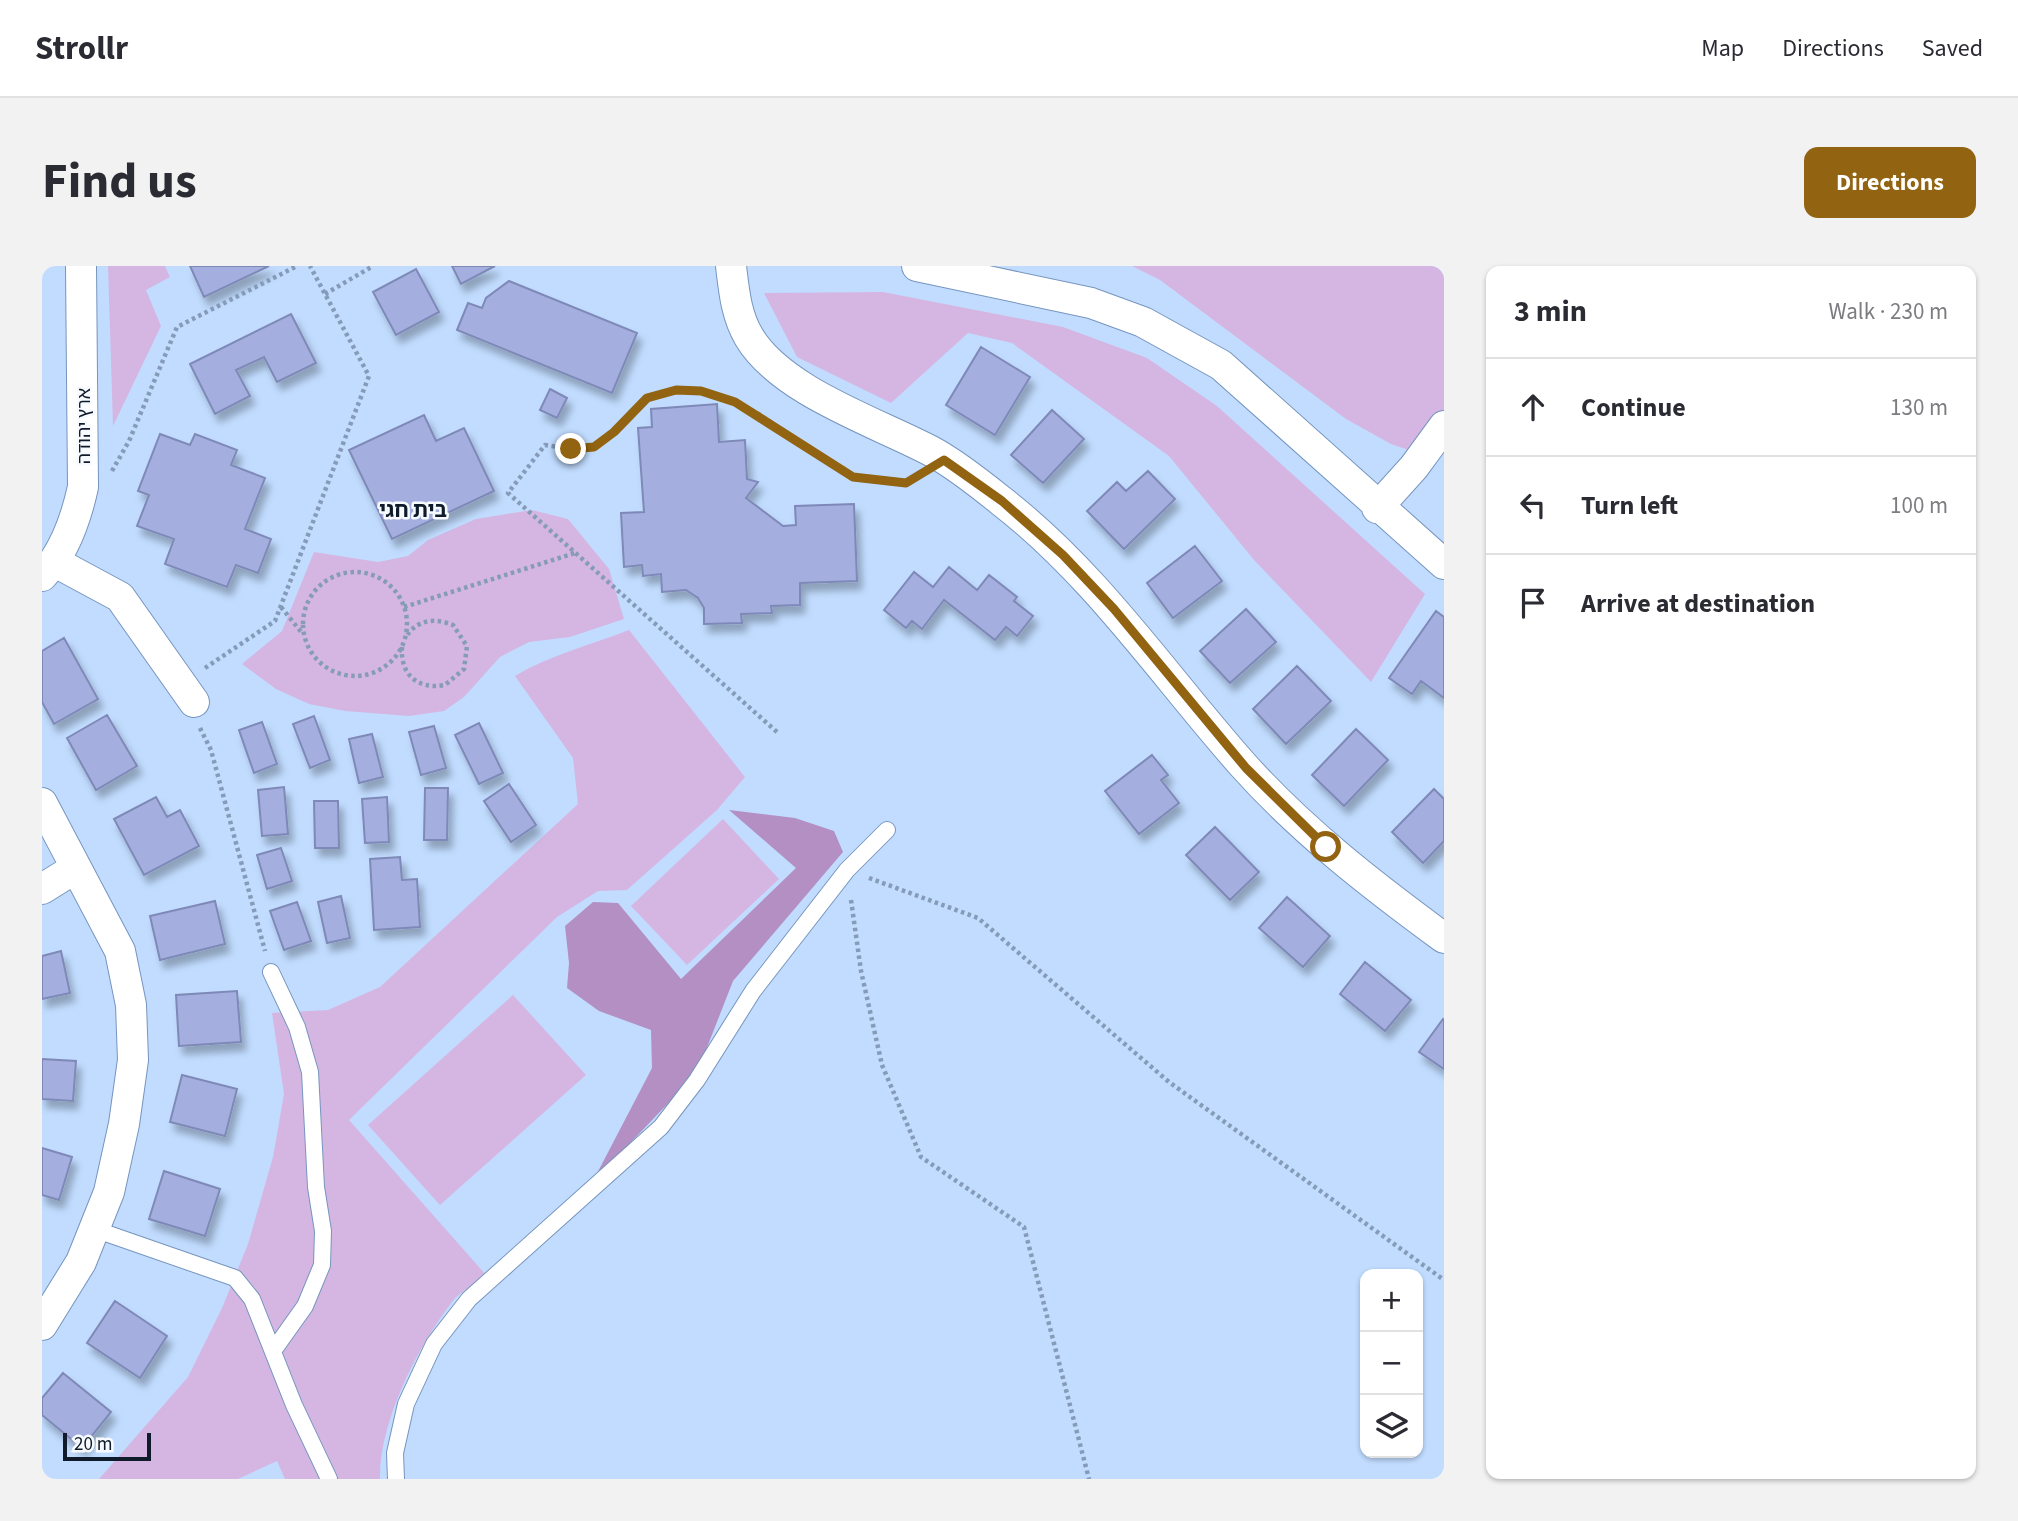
<!DOCTYPE html>
<html lang="en">
<head>
<meta charset="utf-8">
<style>
	body { margin:0; font-family:"Source Sans 3","Noto Sans Hebrew",sans-serif; background:#f2f2f3; color:#2b2b33 }
	.controls { position:absolute; right:21px; bottom:21px; display:grid; overflow:hidden; border-radius:14px; box-shadow:0 2px 5px #0004 }
	.controls button { width:63px; height:63px; display:grid; place-items:center; padding:0; border:0; border-bottom:2px solid #e1e1e2; background:#fff; color:#2b2b33; font:35px sans-serif }
	.scale { position:absolute; left:21px; bottom:18px; width:88px; box-sizing:border-box; padding-left:7px; border:4px solid #0f1b2a; border-top:0; font-size:19px; line-height:24px; white-space:nowrap; color:#0f1b2a; -webkit-text-stroke:5px #f7fbff; paint-order:stroke }
	.stop { position:absolute; width:21px; height:21px; margin:-16px; border:5px solid #926310; border-radius:50%; background:#fff }
	.stop.end { background:#926310; border-color:#fff; box-shadow:0 2px 7px #0008 }
	.list { margin:0; padding:0; list-style:none }
	h2 { display:flex; justify-content:space-between; align-items:center; height:91px; margin:0; padding:0 28px; font-size:30px }
	h2 small { font-size:23px; font-weight:400; color:#7c7c81 }
	.list li { display:grid; grid-template-columns:46px 1fr auto; gap:21px; align-items:center; box-sizing:border-box; height:98px; padding:0 28px; border-top:2px solid #e1e1e2 }
	.list b { display:block; font-size:26px; white-space:nowrap }
	.list em { font-size:23px; font-style:normal; color:#7c7c81 }
	.icon { flex:none; width:38px; height:38px; fill:none; stroke:currentColor; stroke-width:2; stroke-linecap:round; stroke-linejoin:round }
	.map { position:relative; flex:none; width:1402px; height:1213px; overflow:hidden; border-radius:14px }
	header { display:flex; align-items:center; gap:42px; box-sizing:border-box; height:98px; padding:0 35px; background:#fff; border-bottom:2px solid #e1e1e2 }
	header strong { font-size:33px }
	nav { display:flex; gap:38px; margin-inline-start:auto; font-size:24px }
	.intro { display:flex; align-items:center; justify-content:space-between; box-sizing:border-box; height:168px; padding:0 42px }
	h1 { margin:0; font-size:49px }
	.button { padding:18px 32px; border-radius:14px; background:#926310; color:#fff; font-size:24px; font-weight:700 }
	main { display:flex; gap:42px; padding:0 42px }
	aside { flex:1; background:#fff; border-radius:14px; box-shadow:0 2px 5px #0004 }
	.map>svg:first-child { display:block }
</style>
</head>
<body>
<header>
<strong>Strollr</strong>
<nav><a>Map</a><a>Directions</a><a>Saved</a></nav>
</header>
<div class="intro"><h1>Find us</h1><a class="button">Directions</a></div>
<main>
<div class="map">
<svg width="1402" height="1213" viewBox="0 0 1402 1213">
	<defs>
		<filter id="shadow"><feDropShadow dx="4.5" dy="8" stdDeviation="3.5" flood-color="#0004"/></filter>
	</defs>
	<rect width="100%" height="100%" fill="#c1dcff"/>
	<path fill="#d5b6e3" d="M66 0H123L128 11 104 24 119 60 71 160Z
		M1090 0H1395L1402 5V187L1381 189 1349 178 1304 153 1118 14Z
		M841 26 1021 61 1105 92 1175 140 1383 328 1329 416 1212 294 1127 190 970 77 926 67 849 137 755 91 722 27Z
		M490 244 526 253 567 303 582 353 528 371 487 376 458 391 422 431 402 445 367 450 303 445 267 438 234 423 200 398 240 365 272 286 336 296 366 290 386 274 434 253Z
		M587 364 703 511 675 544 585 624 556 625 515 651 307 854 445 1010C434 1018 418 1025 410 1036 376 1080 337 1156 338 1213H243L235 1195 196 1213H57L146 1111 180 1042 206 978 231 891 242 828 230 747 286 744 338 721 536 538 531 492 473 410C508 389 549 379 587 364Z
		M681 553 737 613 645 699 589 640Z
		M471 729 544 809 398 939 326 859Z"/>
	<path fill="#b38fc3" d="M687 544 753 552 792 565 801 586 691 715 655 807 550 917 610 802 609 764 557 745 525 722 527 697 523 660 551 636 576 637 639 713 754 602Z"/>
	<path fill="#a4afdf" stroke="#7f89b7" stroke-width="2" filter="url(#shadow)" d="M148 0H227L162 31Z
		M410 0H453L419 18Z
		M374 3 397 46 354 69 331 26Z
		M467 15 595 67 570 127 415 64 426 37 440 42 444 32Z
		M249 48 274 97 235 116 222 91 194 104 208 130 173 148 148 98Z
		M939 81 988 111 953 169 904 139Z
		M508 123 525 132 515 152 498 144Z
		M675 138 677 176 703 174 705 213 716 216 704 232 741 260 754 259 753 240 812 238 815 315 758 317V339L729 340 730 347 699 348 700 357 662 358V342L656 332 644 324 620 326 619 308 601 310 600 299 582 301 579 247 602 246 596 162 610 161 609 143Z
		M1010 144 1042 173 1001 217 969 189Z
		M382 149 394 175 422 162 452 225 350 273 307 184Z
		M118 168 148 179 153 168 195 184 189 199 223 212 203 263 229 273 216 307 194 299 185 321 123 298 132 273 95 260 107 229 96 225Z
		M1106 205 1133 233 1082 283 1045 245 1075 216 1084 225Z
		M1153 280 1180 315 1131 352 1105 317Z
		M907 301 935 324 947 309 975 331 972 335 991 350 975 370 964 361 953 374 902 334 880 363 870 355 864 362 842 344 872 306 891 321Z
		M1204 343 1234 376 1188 417 1158 385Z
		M1394 345 1402 351V432L1379 415 1370 428 1347 412Z
		M22 372 56 433 12 458 0 436V385Z
		M1255 400 1289 435 1244 478 1211 443Z
		M65 449 95 500 54 524 25 472Z
		M272 450 288 494 268 502 251 458Z
		M220 456 235 498 212 507 197 464Z
		M437 457 461 507 437 518 413 469Z
		M392 460 404 502 379 509 367 466Z
		M1314 463 1346 494 1302 540 1270 509Z
		M330 468 341 511 317 517 307 473Z
		M1110 489 1126 509 1119 514 1137 537 1097 568 1063 525Z
		M467 518 494 559 469 576 442 535Z
		M242 521 246 568 220 570 216 524Z
		M383 522H406L405 574H382Z
		M1392 523 1402 533V575L1381 597 1350 566Z
		M114 531 125 551 138 544 157 580 102 609 72 553Z
		M345 531 347 576 323 577 320 533Z
		M272 535H296L297 582H273Z
		M1173 561 1217 606 1188 634 1144 589Z
		M239 582 250 615 225 623 215 589Z
		M358 591 360 614 375 613 378 661 332 664 328 593Z
		M299 630 308 672 285 677 276 636Z
		M1245 631 1288 670 1261 701 1217 662Z
		M173 635 183 678 118 694 108 650Z
		M255 636 269 675 242 684 228 645Z
		M19 685 28 727 0 733V690Z
		M1323 696 1369 734 1343 765 1298 728Z
		M195 725 199 776 137 780 134 729Z
		M1401 753 1402 754V803L1377 786Z
		M0 793 34 795 31 835 0 833Z
		M140 809 195 823 183 870 128 856Z
		M0 882 30 891 17 934 0 929Z
		M122 905 178 923 163 970 107 953Z
		M73 1035 125 1070 98 1112 45 1077Z
		M21 1107 69 1146 40 1182 0 1149V1132Z"/>
	<g fill="none" stroke-linecap="round" stroke-linejoin="round">
		<g stroke="#7695be" stroke-width="18">
			<path id="service" d="M229 706 255 761 268 806 274 921 281 965 280 999 263 1040 231 1085
				M52 963 193 1012 210 1033 252 1139 287 1213
				M354 1213 353 1187 364 1138 392 1078 427 1033 619 861 655 814 711 725 805 604 845 564"/>
		</g>
		<g stroke="#7695be" stroke-width="32">
			<path id="minor" d="M689 0C692 25 694 49 707 71 739 125 834 156 889 185 913 198 937 217 958 234 1054 308 1122 410 1201 499 1260 565 1331 620 1402 672
				M875 0 1049 37 1101 56 1179 99 1402 298
				M1335 242 1372 201 1402 160
				M13 296 78 331 152 436
				M0 310C23 286 34 253 41 221L39 0
				M0 537 78 685 89 739 91 794 82 858 67 926 39 996 0 1059
				M0 623 32 603"/>
		</g>
		<path stroke="#859bb8" stroke-width="4.5" stroke-dasharray="3.5 3.5" stroke-linecap="butt" d="M283 28 331 0
			M70 205 87 175 135 61 255 0
			M261 358a52 52 0 1 1 104 0a52 52 0 1 1-104 0Z
			M239 341 260 367
			M362 341 533 287
			M360 381C358 409 376 424 403 419L422 403 425 380 411 359C393 352 377 353 365 369
			M163 402 233 355 327 110 268 0
			M158 462 169 484 223 685
			M735 466 466 227 503 179 529 183 552 181 572 166 605 132 634 124 659 125 693 136 715 147 811 211 864 217 875 211
			M827 612 936 652 1127 816 1402 1014
			M809 634 819 705 840 799 879 891 982 961 1047 1213"/>
		<use href="#service" stroke="#fff" stroke-width="16"/>
		<use href="#minor" stroke="#fff" stroke-width="30"/>
	</g>
	<g fill="none" stroke-linecap="round" stroke-linejoin="round">
		<path stroke="#926310" stroke-width="9" d="M529 183 552 181 572 166 605 132 634 124 659 125 693 136 811 211 864 217 902 194 960 235 1021 289 1072 343 1204 502 1284 581"/>
	</g>
	<g text-anchor="middle" stroke-width="5" stroke-linejoin="round" paint-order="stroke">
		<g font-size="18" fill="#0f1b2a" stroke="#f7fbff">
			<text transform="translate(42 160) rotate(-90)" y="6">ארץ יהודה</text>
		</g>
		<g font-size="21" font-weight="bold" fill="#0f1b2a" stroke="#f7fbff">
			<text x="371" y="251">בית חגי</text>
		</g>
	</g>
</svg>
<div class="controls">
<button>+</button>
<button>−</button>
<button><svg class="icon" aria-label="layers" viewBox="0 0 24 24"><path d="M12 4l9 5-9 5-9-5zM3 14l9 5 9-5"/></svg></button>
</div>
<div class="scale">20 m</div>
<div class="stop" style="left:1284px;top:581px"></div>
<div class="stop end" style="left:529px;top:183px"></div>
</div>
<aside>
<h2>3 min<small>Walk · 230 m</small></h2>
<ul class="list">
<li><svg class="icon" aria-label="ahead" viewBox="0 0 24 24"><path d="M12 20V5M6 11l6-6 6 6"/></svg><div><b>Continue</b></div><em>130 m</em></li>
<li><svg class="icon" aria-label="left" viewBox="0 0 24 24"><path d="M17 20v-9H6M10 6l-5 5 5 5"/></svg><div><b>Turn left</b></div><em>100 m</em></li>
<li><svg class="icon" aria-label="arrive" viewBox="0 0 24 24"><path d="M6 21V4h12l-3 4 3 4H6"/></svg><div><b>Arrive at destination</b></div></li>
</ul>
</aside>
</main>
</body>
</html>
